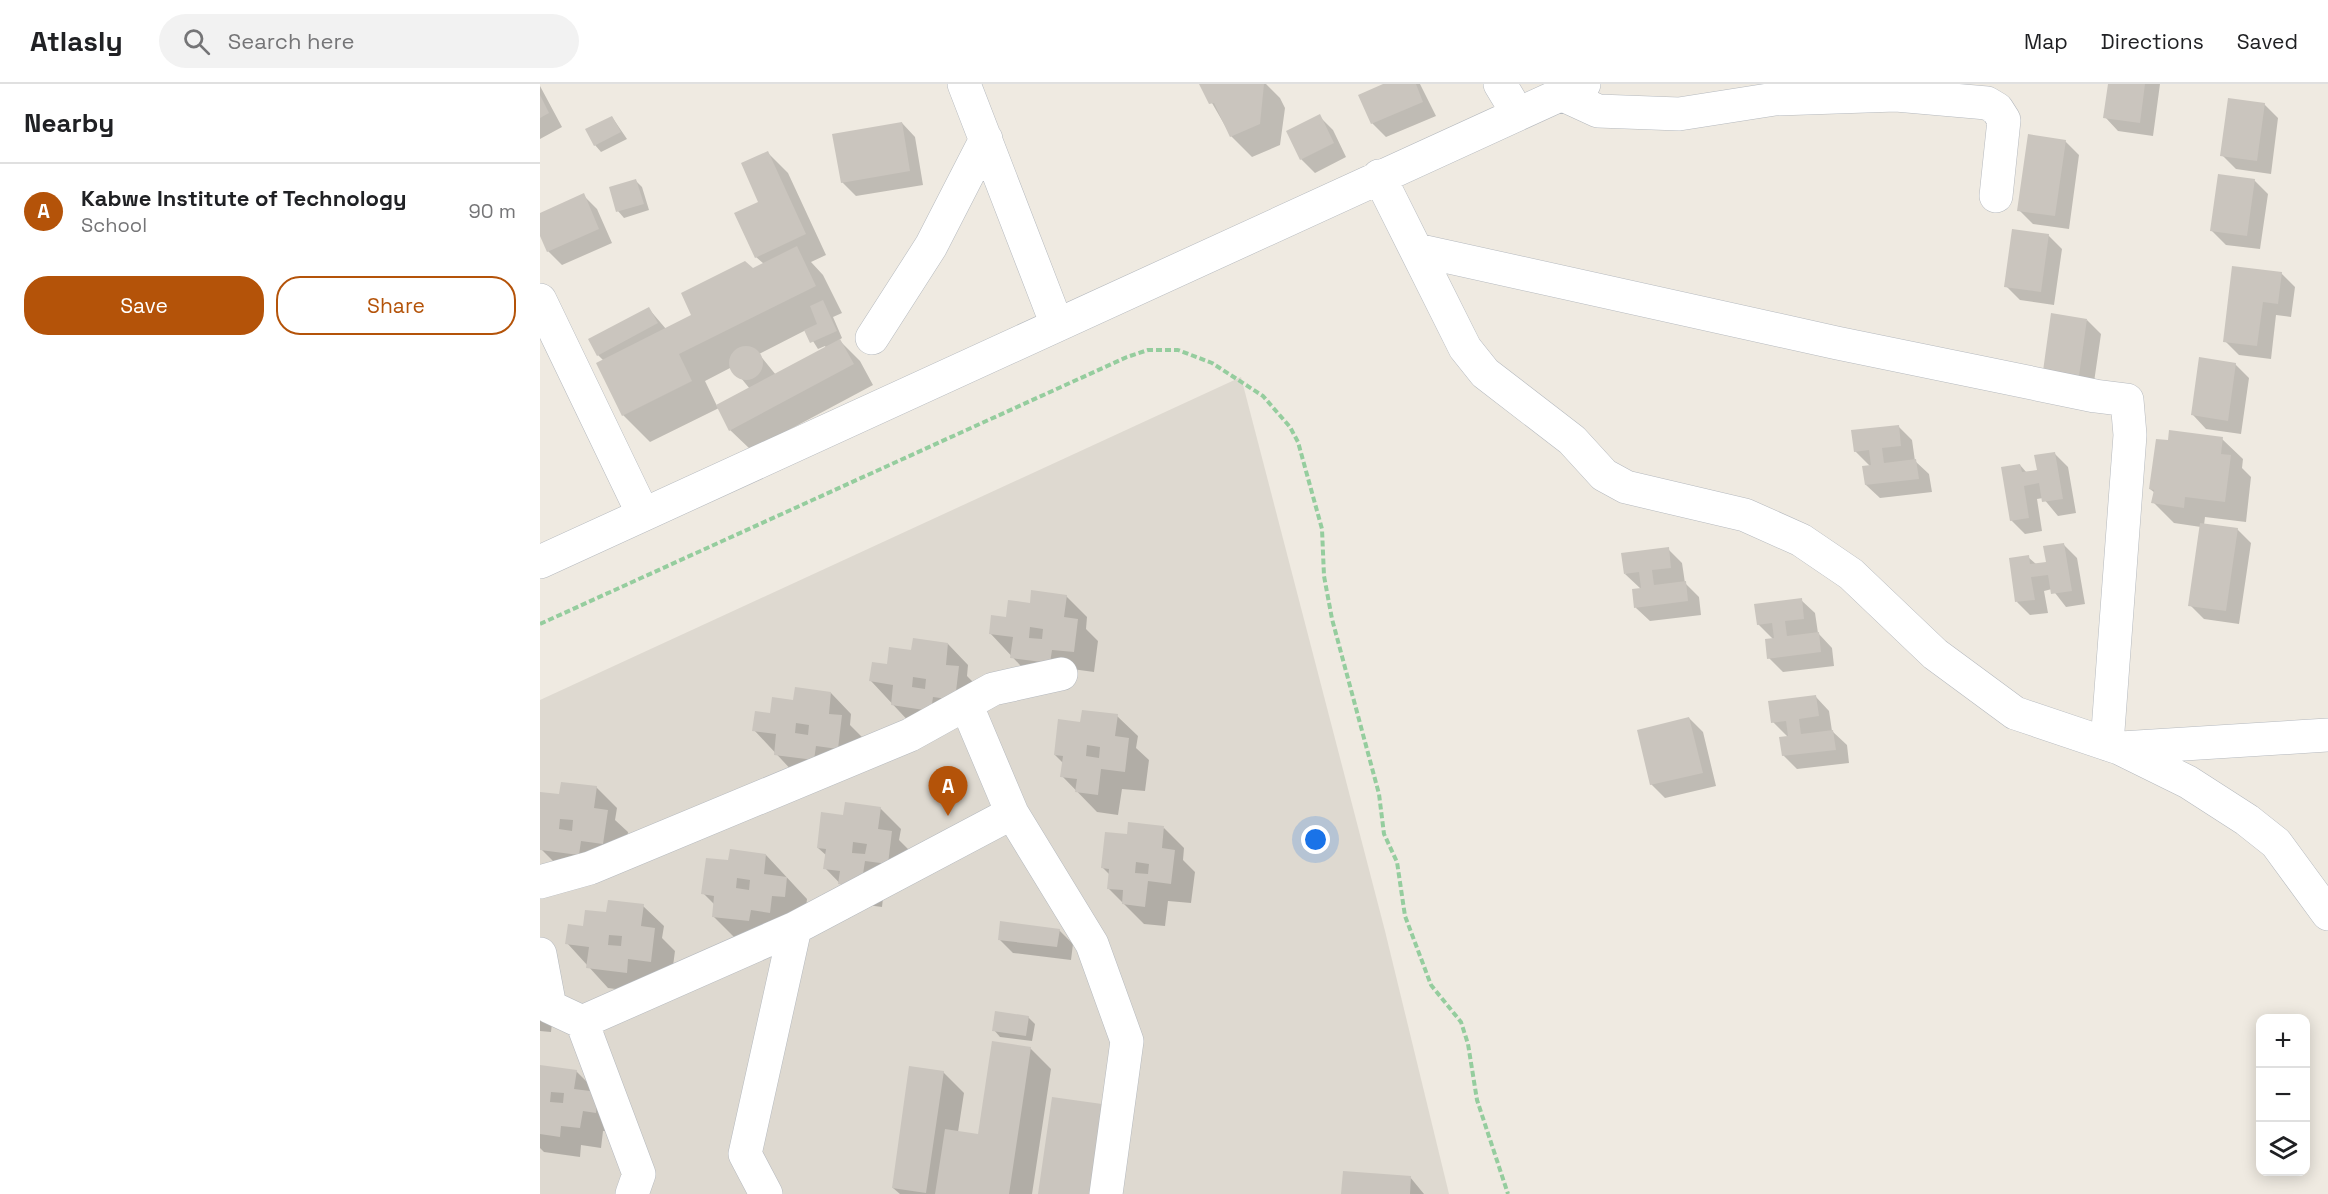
<!DOCTYPE html>
<html lang="en">
<head>
<meta charset="utf-8">
<style>
	body { margin:0; font-family:"Space Grotesk",sans-serif; background:#f2f2f2; color:#202124 }
	.controls { position:absolute; right:18px; bottom:18px; display:grid; overflow:hidden; border-radius:12px; box-shadow:0 3px 15px #0003 }
	.controls button { width:54px; height:54px; display:grid; place-items:center; padding:0; border:0; border-bottom:2px solid #e0e0e0; background:#fff; color:#202124; font:30px sans-serif }
	.you { position:absolute; left:776px; top:756px; width:21px; height:21px; margin:-15px; border:4px solid #fff; border-radius:50%; background:#1a73e8; box-shadow:0 0 0 9px #1a73e833 }
	.badge { display:grid; place-items:center; width:39px; height:39px; border-radius:50%; background:#b45309; color:#fff; font-size:20px; font-weight:700 }
	.pin { position:absolute; translate:-50% -50px; filter:drop-shadow(0 2px 3px #0008) }
	.pin::after { content:''; position:absolute; top:32px; width:21px; height:18px; background:inherit; clip-path:polygon(0 0,100% 0,50% 100%) }
	.list { margin:0; padding:0; list-style:none }
	h2 { display:flex; justify-content:space-between; align-items:center; height:78px; margin:0; padding:0 24px; font-size:26px }
	h2 small { font-size:20px; font-weight:400; color:#757577 }
	.list li { display:grid; grid-template-columns:39px 1fr auto; gap:18px; align-items:center; box-sizing:border-box; height:96px; padding:0 24px; border-top:2px solid #e0e0e0 }
	.list b { display:block; font-size:22px; white-space:nowrap }
	.list p { margin:0; font-size:20px; white-space:nowrap; color:#757577 }
	.list em { font-size:20px; font-style:normal; color:#757577 }
	.actions { display:flex; gap:12px; padding:18px 24px }
	.actions a { flex:1; padding:14px 0; border:2px solid #b45309; border-radius:24px; text-align:center; font-size:21px; color:#b45309 }
	.actions .main { background:#b45309; color:#fff }
	.icon { flex:none; width:33px; height:33px; fill:none; stroke:currentColor; stroke-width:2; stroke-linecap:round; stroke-linejoin:round }
	.map { position:relative; flex:none; width:1788px; height:1110px; overflow:hidden }
	header { display:flex; align-items:center; gap:36px; box-sizing:border-box; height:84px; padding:0 30px; background:#fff; border-bottom:2px solid #e0e0e0 }
	header strong { font-size:28px }
	nav { display:flex; gap:33px; margin-inline-start:auto; font-size:21px }
	.search { width:420px; height:54px; background:#f2f2f2; display:flex; align-items:center; gap:15px; box-sizing:border-box; padding:0 21px; border-radius:33px; color:#757577; font-size:22px }
	main { display:flex }
	aside { flex:1; background:#fff }
	.map>svg:first-child { display:block }
</style>
</head>
<body>
<header>
<strong>Atlasly</strong>
<div class="search"><svg class="icon" aria-label="search" viewBox="0 0 24 24"><circle cx="10" cy="10" r="6"/><path d="M15 15l6 6"/></svg>Search here</div>
<nav><a>Map</a><a>Directions</a><a>Saved</a></nav>
</header>
<main>
<aside>
<h2>Nearby<small></small></h2>
<ul class="list">
<li><span class="badge">A</span><div><b>Kabwe Institute of Technology</b><p>School</p></div><em>90 m</em></li>
</ul>
<div class="actions"><a class="main">Save</a><a>Share</a></div>
</aside>
<div class="map">
<svg width="1788" height="1110" viewBox="0 0 1788 1110">
	<rect width="100%" height="100%" fill="#efeae1"/>
	<path fill="#ded9d0" d="M701 293 845 847 909 1110H0V616Z"/>
	<path fill="#0003" fill-rule="evenodd" d="M661 0H726L740 14 745 24 740 61 712 73 691 52Z
		M845 0H880L896 32 846 53 832 39Z
		M1569 0H1620L1613 52 1578 47 1565 33Z
		M0 2 22 43 0 55Z
		M1724 20 1738 34 1731 90 1696 85 1682 71Z
		M779 32 793 46 806 73 775 89 761 75Z
		M72 33 87 55 61 68 55 61Z
		M362 39 375 53 383 101 316 112 302 98Z
		M1525 57 1539 71 1529 145 1493 140 1479 126Z
		M228 69 248 89 286 171 271 178 283 191 302 229 293 233 302 254 299 256 320 277 333 301 211 366 190 346 179 324 110 358 83 331 64 277 58 271 109 225 126 245 153 232 212 186 224 180 216 173 220 119ZM266 246 278 265 285 262 286 264 236 291 219 270ZM192 283 210 305 177 322 165 297Z
		M95 96 102 103 109 126 84 134 78 127Z
		M1714 96 1728 110 1720 165 1686 161 1672 147Z
		M43 111 57 125 72 159 22 181 8 167 0 148V130Z
		M1508 151 1522 165 1514 221 1480 216 1466 202Z
		M1741 189 1755 203 1751 233 1736 231 1731 275 1699 271 1685 257Z
		M1547 236 1561 250 1553 305 1504 286Z
		M1695 280 1709 294 1701 350 1666 345 1653 331Z
		M1358 342 1372 356 1375 377 1389 390 1392 408 1340 414 1326 401 1330 382 1315 367Z
		M1682 355 1703 375 1702 384 1711 393 1706 438 1665 433 1664 441 1697 445 1711 459 1699 540 1664 535 1650 521 1661 443 1634 439 1613 418 1615 409 1610 405Z
		M1514 369 1528 383 1536 429 1518 432 1503 414 1497 415 1502 447 1485 450 1471 436 1480 381 1487 389 1498 387Z
		M1524 461 1537 474 1545 520 1526 523 1512 505 1504 507 1508 529 1490 531 1477 518 1488 473 1496 480 1507 479Z
		M1128 465 1142 479 1145 499 1159 513 1161 531 1110 537 1096 524 1101 505 1085 490Z
		M526 512 547 533 546 545 558 557 554 588 532 585 492 594 450 549 467 534 491 521Z
		M1261 516 1275 529 1278 549 1292 564 1294 582 1243 588 1229 574 1234 556 1218 540Z
		M408 560 428 581 427 592 439 604 373 642 331 597 349 582 372 568Z
		M291 609 311 630 310 641 322 653 256 691 214 646 232 631 255 617Z
		M1276 613 1289 627 1292 647 1307 661 1309 679 1257 685 1243 671 1248 653 1233 638Z
		M577 632 598 652 596 664 609 676 605 707 582 705 578 731 557 728 522 692 523 679 515 671 542 640Z
		M1149 634 1163 648 1176 702 1125 714 1111 700Z
		M56 703 77 724 75 736 88 748 84 780 22 786 1 765 0 709 20 712Z
		M340 724 361 745 359 756 372 769 345 797 342 823 320 820 285 784 287 772 278 764Z
		M624 744 644 764 643 776 655 788 651 819 628 817 625 842 604 840 568 804 570 791 562 783Z
		M226 771 267 815 265 833 229 857 194 853 173 832 175 821 163 809 189 778Z
		M103 822 124 842 122 854 135 867 131 897 107 909 68 904 27 859 44 844 68 830Z
		M519 846 533 860 531 876 473 869 459 855Z
		M0 885 28 915 13 931 11 948 0 947Z
		M488 933 495 940 492 957 460 953 454 946Z
		M490 964 511 985 492 1110H360L353 1104 403 988 424 1009 418 1048 439 1052Z
		M36 987 57 1008 76 1048 63 1047 61 1064 41 1061 40 1073 4 1068 0 1064V992Z
		M870 1093 884 1110H803Z"/>
	<path fill="#cac5be" fill-rule="evenodd" d="M659 0H724L720 40 690 53 674 19 669 20Z
		M843 0H876L883 18 831 40 818 11Z
		M1568 0H1605L1600 39 1563 34Z
		M0 11 9 29 0 34Z
		M1688 14 1725 19 1717 77 1680 72Z
		M780 30 794 59 760 76 746 47Z
		M72 32 81 48 54 62 45 45Z
		M362 38 370 87 301 99 292 50Z
		M1488 50 1526 56 1515 132 1477 127Z
		M228 67 266 150 215 174 194 129 218 118 201 79Z
		M1678 90 1715 95 1707 152 1670 147Z
		M96 95 104 120 76 128 69 103Z
		M44 109 59 145 7 168 0 152V129Z
		M1472 145 1509 150 1501 208 1464 203Z
		M257 162 276 202 139 270 152 297 82 332 56 279 151 231 141 209 205 177 213 184Z
		M1692 182 1742 188 1738 220 1723 218 1717 262 1683 258Z
		M283 216 297 247 270 259 264 246 277 240 270 222Z
		M109 223 118 239 57 272 48 255Z
		M1511 229 1547 235 1539 292 1503 287Z
		M300 255 314 280 189 347 176 321Z
		M189 279a17 17 0 1 1 34 0a17 17 0 1 1-34 0Z
		M1659 273 1696 279 1688 337 1651 331Z
		M1359 341 1361 362 1342 364 1344 379 1376 375 1379 395 1325 401 1322 382 1331 381 1329 366 1314 368 1311 346Z
		M1629 346 1683 353 1681 370 1691 371 1685 418 1645 413 1644 424 1611 419 1614 406 1609 405 1616 355 1628 356Z
		M1515 368 1523 415 1502 418 1499 399 1484 402 1489 434 1470 437 1461 383 1480 380 1482 388 1497 386 1494 371Z
		M1660 439 1698 444 1686 527 1648 522Z
		M1524 459 1532 507 1511 510 1508 491 1491 493 1495 516 1475 518 1469 474 1489 471 1490 480 1506 478 1503 462Z
		M1129 463 1131 484 1112 486 1114 501 1146 497 1148 517 1094 524 1092 505 1101 504 1099 488 1084 490 1081 469Z
		M491 506 527 511 524 533 538 535 534 568 512 566 510 579 470 574 473 553 449 550 451 531 466 533 468 516 490 519ZM490 543 503 545 502 555 489 554Z
		M1262 514 1264 535 1245 537 1247 552 1279 548 1281 568 1227 575 1225 555 1234 554 1232 539 1217 541 1214 520Z
		M373 554 408 559 406 581 419 582 415 616 393 613 391 627 351 621 353 601 329 597 332 578 347 580 349 563 371 566ZM373 593 386 595 385 605 372 603Z
		M255 603 291 608 289 630 302 631 298 665 276 662 274 676 234 671 236 650 212 647 215 627 230 629 232 613 253 616ZM256 639 269 641 268 651 255 649Z
		M1276 611 1279 632 1259 635 1261 650 1293 646 1296 666 1242 672 1239 653 1248 652 1246 637 1231 639 1228 617Z
		M542 626 578 630 575 652 589 654 585 688 561 685 558 711 535 708 537 695 520 693 523 672 514 671 518 635 540 638ZM547 661 560 663 559 674 546 672Z
		M1149 633 1163 689 1110 701 1097 646Z
		M21 698 57 702 54 724 68 726 63 760 41 757 39 771 0 766V708L19 710ZM20 735 33 736 32 747 19 745Z
		M305 718 341 723 338 745 352 747 348 780 325 777 321 803 298 800 300 787 283 785 286 765 277 764 281 728 303 731ZM313 758 327 760 325 770 312 769Z
		M588 738 624 742 622 764 635 766 631 800 608 797 605 823 582 820 583 806 567 805 569 785 561 784 565 748 587 750ZM596 778 609 780 608 790 595 789Z
		M190 765 226 770 224 790 247 793 245 813 232 812 230 829 211 826 209 837 172 833 174 812 161 810 166 774 188 776ZM197 794 210 796 209 806 196 804Z
		M68 816 104 820 101 842 115 844 111 878 88 875 87 889 46 884 49 863 25 860 28 840 43 842 45 826 66 828ZM69 851 82 852 81 862 68 861Z
		M460 837 520 845 517 863 458 856Z
		M455 927 489 932 486 952 452 947Z
		M452 957 491 963 469 1110H395L405 1045 438 1050Z
		M0 981 37 986 34 1005 58 1008 56 1029 43 1027 40 1044 21 1042 20 1053 0 1050ZM11 1008 24 1009 23 1019 10 1018Z
		M369 982 404 987 386 1109 352 1104Z
		M512 1013 569 1021 557 1110H498Z
		M803 1087 871 1092 870 1110H801Z"/>
	<g fill="none" stroke-linecap="round" stroke-linejoin="round">
		<g stroke="#b5b9be" stroke-width="34">
			<path id="minor" d="M424 0 517 241
				M960 0 978 30
				M1021 10 1058 27 1139 30 1235 15 1356 11 1447 19 1457 25 1464 36 1456 112
				M839 92 925 264 945 289 1032 356 1064 391 1086 403 1205 431 1261 456 1311 490 1395 570 1475 629 1579 664 1648 698 1707 736 1736 759 1788 830
				M877 166 1297 259 1555 312 1587 316 1590 351 1567 660
				M0 216 103 430
				M332 254 391 162 446 55
				M0 478 1044 0
				M426 620 472 729 552 860 587 957 566 1110
				M1581 664 1788 651
				M0 798 50 784 370 651 453 605 521 590
				M0 870 10 923 42 938 99 1090 92 1110
				M42 938 255 844
				M226 1110 205 1070 255 844 472 729"/>
		</g>
		<path stroke="#95cd9e" stroke-width="4" stroke-dasharray="6 3" stroke-linecap="butt" d="M0 540 587 273 608 266H638L672 279 723 312 750 343 758 358 782 445 784 492 792 535 839 710 844 750 857 778 865 832 891 901 921 938 928 960 937 1016 968 1110"/>
		<use href="#minor" stroke="#fff" stroke-width="33"/>
	</g>
</svg>
<div class="controls">
<button>+</button>
<button>−</button>
<button><svg class="icon" aria-label="layers" viewBox="0 0 24 24"><path d="M12 4l9 5-9 5-9-5zM3 14l9 5 9-5"/></svg></button>
</div>
<div class="you"></div>
<div class="pin badge" style="left:408px;top:732px">A</div>
</div>
</main>
</body>
</html>
